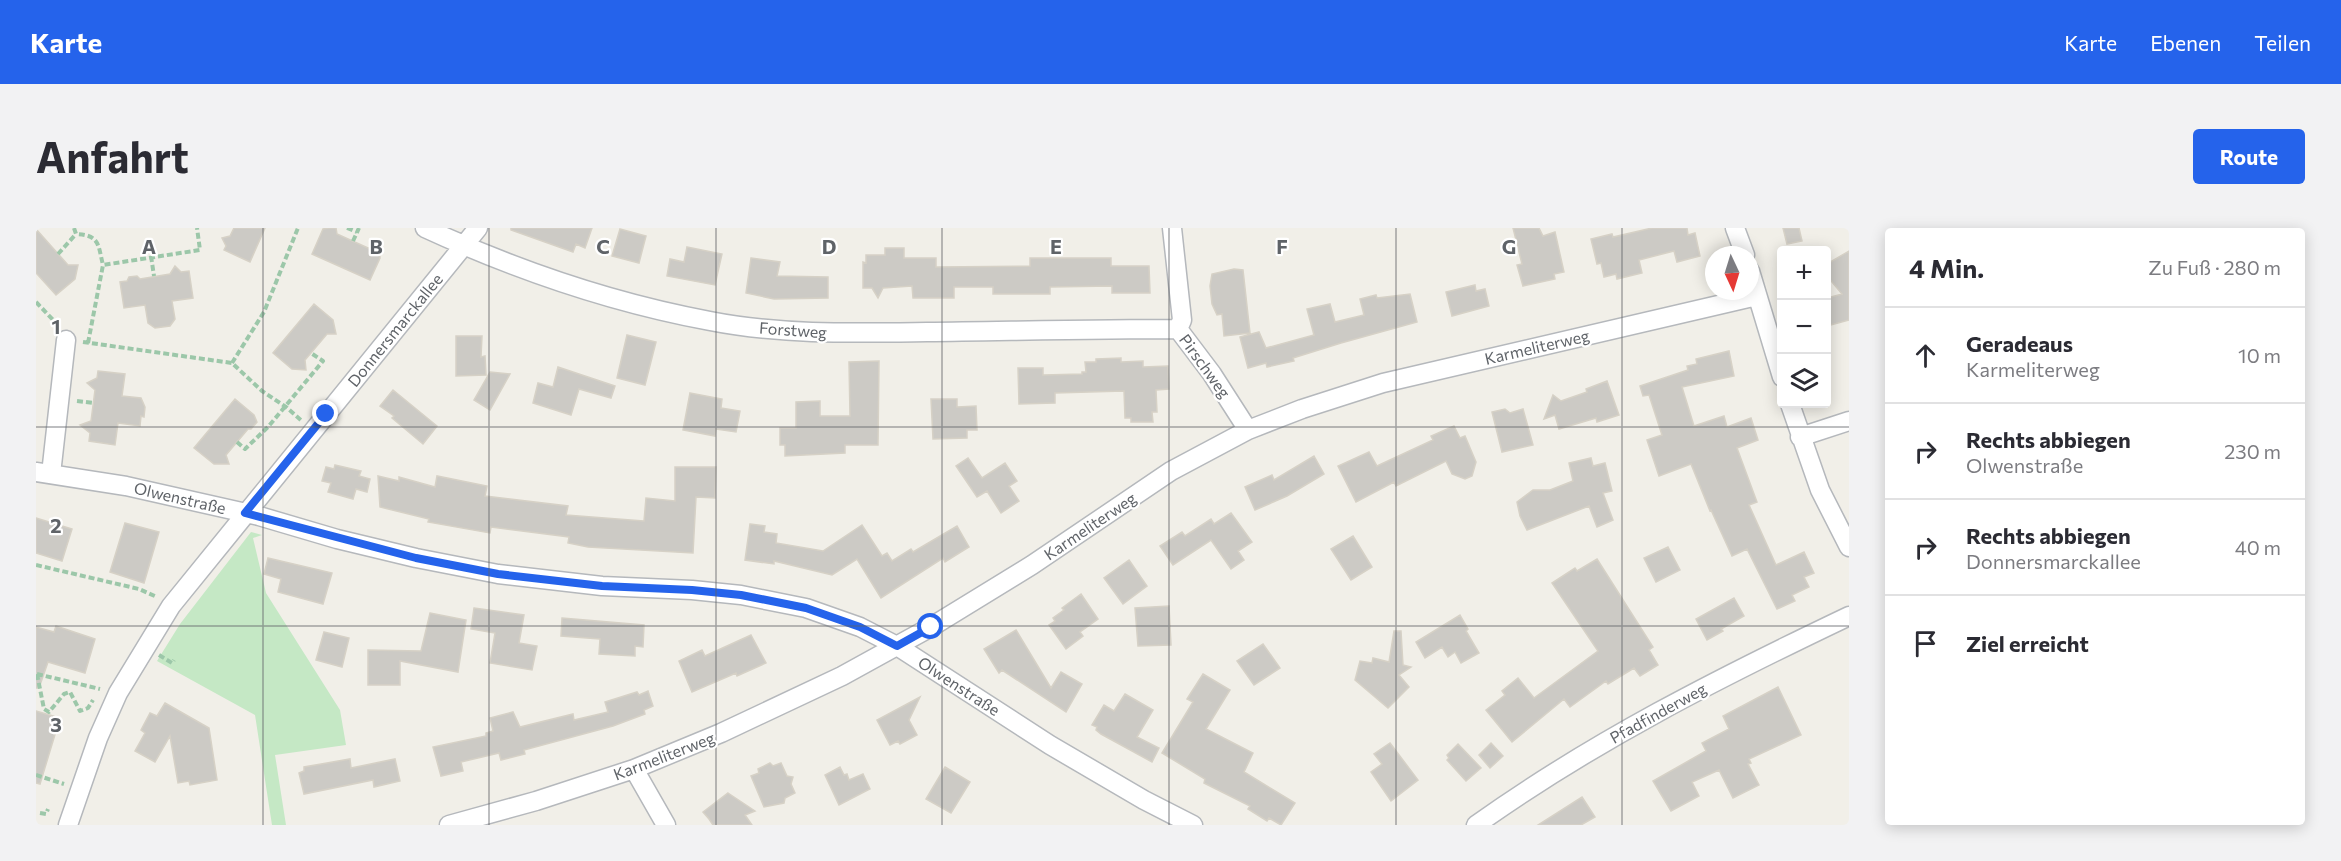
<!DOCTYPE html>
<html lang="de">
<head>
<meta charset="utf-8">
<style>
	body { margin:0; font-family:Commissioner,sans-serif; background:#f2f2f3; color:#2b2b33 }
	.controls { position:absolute; right:18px; top:18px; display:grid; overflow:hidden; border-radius:6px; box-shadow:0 3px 15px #0003 }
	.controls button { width:54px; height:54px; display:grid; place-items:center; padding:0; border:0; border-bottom:2px solid #e1e1e2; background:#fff; color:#2b2b33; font:30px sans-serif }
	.compass { position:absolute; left:1669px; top:18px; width:54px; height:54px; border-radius:50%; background:#fff; box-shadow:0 3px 15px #0003; rotate:176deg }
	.stop { position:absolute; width:18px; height:18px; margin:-14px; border:4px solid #2563eb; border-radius:50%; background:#fff }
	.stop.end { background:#2563eb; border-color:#fff; box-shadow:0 2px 6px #0008 }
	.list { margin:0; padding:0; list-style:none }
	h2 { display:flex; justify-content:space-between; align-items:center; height:78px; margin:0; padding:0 24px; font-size:26px }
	h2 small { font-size:20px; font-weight:400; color:#7c7c81 }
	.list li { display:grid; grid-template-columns:39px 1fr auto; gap:18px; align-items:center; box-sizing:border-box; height:96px; padding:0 24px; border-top:2px solid #e1e1e2 }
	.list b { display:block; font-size:22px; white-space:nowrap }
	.list p { margin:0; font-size:20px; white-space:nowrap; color:#7c7c81 }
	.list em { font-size:20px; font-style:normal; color:#7c7c81 }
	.icon { flex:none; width:33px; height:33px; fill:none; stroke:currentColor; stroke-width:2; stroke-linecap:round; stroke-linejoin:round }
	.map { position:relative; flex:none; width:1813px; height:597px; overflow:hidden; border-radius:6px }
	header { display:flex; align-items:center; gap:36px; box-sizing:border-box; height:84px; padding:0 30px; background:#2563eb; color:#fff }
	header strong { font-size:28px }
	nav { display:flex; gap:33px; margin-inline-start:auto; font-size:21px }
	.intro { display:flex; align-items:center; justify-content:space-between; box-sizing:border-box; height:144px; padding:0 36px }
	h1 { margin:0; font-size:42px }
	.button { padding:15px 27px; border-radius:6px; background:#2563eb; color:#fff; font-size:21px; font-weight:700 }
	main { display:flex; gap:36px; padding:0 36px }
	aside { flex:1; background:#fff; border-radius:6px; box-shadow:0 3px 15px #0003 }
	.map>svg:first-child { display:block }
</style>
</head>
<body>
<header>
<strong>Karte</strong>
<nav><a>Karte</a><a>Ebenen</a><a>Teilen</a></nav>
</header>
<div class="intro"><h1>Anfahrt</h1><a class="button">Route</a></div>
<main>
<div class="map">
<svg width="1813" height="597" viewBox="0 0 1813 597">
	<rect width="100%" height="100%" fill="#f1efe8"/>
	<path fill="#c5e8c5" d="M215 304 226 307 217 310 230 365 304 482 310 517 239 527 250 597H236L219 487 121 433 144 396Z"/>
	<path fill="#cccac5" stroke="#d6d1c6" stroke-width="1.5" d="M198 0H229L214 34 188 22 190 18 186 10 194 8Z
		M293 0H300L301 6 332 20 343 18 344 30 334 52 276 26 287 1Z
		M475 0H556L549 20 540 16 537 24 475 2Z
		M1477 0H1503L1507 8 1519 4 1528 44 1518 46 1519 51 1487 58 1481 37 1486 36Z
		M1616 0H1651L1652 7 1659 5 1664 28 1641 34 1638 23 1603 32 1606 45 1581 51 1580 46 1568 49 1565 35 1561 36 1555 11 1576 6 1577 9Z
		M1747 0H1763L1766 13 1751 16Z
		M0 1 32 37H42L39 51 20 67 0 45Z
		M584 1 610 8 603 35 576 28Z
		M651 19 686 26 679 57 631 48 634 31 648 34Z
		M849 20H868V30H900V39L994 38V30H1075V38H1113L1114 65H1076V58L1014 59V66H957V59H918V70H877L876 58 847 60 842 70 836 60H827V34L830 35V27H849Z
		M1813 23V92L1791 98V70L1806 66 1791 48V36Z
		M715 30 744 34 741 48 792 49V70L738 71 710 65Z
		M139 38 145 44 153 43 157 70 136 73 139 91 134 98 119 100 112 95 109 77 88 80 84 54 91 53 93 49 101 48 104 51 134 46Z
		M1198 41 1207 42 1214 105 1188 108 1186 86 1181 87 1176 76 1174 58 1176 46Z
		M1439 57 1440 63 1449 61 1453 78 1416 88 1410 64Z
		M1374 66 1381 94 1305 115 1257 130 1258 133 1231 139 1230 135 1212 140 1204 109 1223 104 1230 120 1278 107 1271 81 1294 76 1299 94 1328 87 1324 71 1340 67 1341 70Z
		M278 76 297 92 300 106H291L269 132 270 142 256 141 237 125Z
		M591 107 620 114 609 157 581 150Z
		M420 108H446L445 129 449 128 450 147 420 148Z
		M1693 123 1698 148 1646 159 1658 198 1688 188 1691 199 1715 190 1722 212 1701 220 1721 274 1713 277 1740 337 1768 324 1778 345 1768 349 1773 359 1756 367 1759 373 1741 381 1711 321 1696 328 1675 282 1674 283 1655 236 1623 248 1611 212 1626 207 1613 167 1607 168 1604 158 1652 142 1651 138 1661 136 1660 131Z
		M1085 130V134L1107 133V139L1132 138 1133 161 1120 162 1121 184H1116L1117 194H1095V190H1089L1088 163 1019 165V175L983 176 982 140H1007V147L1046 146V144H1050L1049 134H1060V131Z
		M843 133 842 217H809V225L749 228V217H744V200H760V174L784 173V188H814L813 134Z
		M522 139 579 158 575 170 543 161 535 187 497 175 502 155 517 159Z
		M62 143 89 146 86 168 105 170 109 179 108 189 105 188 104 198 82 195 79 217 53 213 54 205 44 197 55 193 59 162 51 155 61 150Z
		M454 144 474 146 454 182 438 172Z
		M1571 153 1583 187 1561 194 1560 190 1523 201 1519 187 1508 191 1517 167 1525 173 1551 164 1550 161Z
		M357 162 401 198 387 216 356 190 358 188 344 178Z
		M654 165 686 171 685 180 704 183 700 204 680 201 679 208 647 202Z
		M199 171 218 187 221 194 215 201H212L190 227 193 236H178L158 220Z
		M895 171H921V179L940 178 941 202H931V210L897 211Z
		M1469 181 1474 185 1487 181 1497 217 1466 224 1456 184Z
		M1418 198 1424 210 1429 208 1440 234 1436 248 1429 251 1416 246 1410 233 1360 258 1358 254 1320 274 1302 238 1333 224 1341 238 1397 212 1395 208Z
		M1278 228 1288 246 1251 268 1219 282 1209 259 1236 247 1238 252Z
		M932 230 946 250 969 235 981 253 973 258 983 273 965 285 951 263 941 269 920 238Z
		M1555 230 1557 238 1569 235 1576 263 1567 265 1577 292 1561 299 1553 278 1491 302 1484 288 1481 274 1497 262H1514L1537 253 1533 235Z
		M299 237 325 243 323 248 334 251 331 264 320 261 317 271 292 264 295 255 286 253 290 239 298 241Z
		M639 239H680L679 270 660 269 657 325 552 319 532 315 533 309 455 299 454 305 392 294 393 291 344 279 342 248 363 253V249L399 259 401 248 451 258 449 268 532 278 530 287 608 293 610 270 639 273Z
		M1195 285 1216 314 1202 323 1208 332 1195 341 1175 312 1137 337 1124 318 1146 304 1149 308 1175 291 1178 296Z
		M0 290 36 301 26 333 0 325Z
		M89 295 123 304 108 355 74 344Z
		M714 296 729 298 728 304 741 306 740 315 787 323 826 297 846 328 851 325 856 333 875 321 877 324 921 298 933 319 909 334 907 330 845 370 821 331 796 347 738 333V336L709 332Z
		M1317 308 1336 339 1315 352 1295 321Z
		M1632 319 1644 342 1620 354 1608 330Z
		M232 330 296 345 287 376 242 364 245 351 228 346Z
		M1561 331 1617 419 1613 422 1622 437 1604 448 1598 440 1572 456 1570 453 1534 479 1528 471 1476 514 1450 482 1469 467 1466 463 1482 450 1498 470 1562 423 1516 355 1539 340 1541 343Z
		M1093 332 1111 358 1087 376 1068 350Z
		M1045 366 1062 391 1044 404 1047 408 1030 421 1013 397 1019 393 1017 390 1028 382 1026 380Z
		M1698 370 1708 388 1685 401 1687 403 1671 412 1660 391Z
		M1133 378 1135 417 1102 418 1099 380Z
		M438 380 488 387 483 415 501 418 496 442 454 435 459 405 435 401Z
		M394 385 430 392 422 444 364 433V457H332V422L385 423Z
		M1424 387 1432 401 1430 403 1443 425 1425 435 1419 424 1412 429 1406 419 1389 430 1380 414Z
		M526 390 608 397 607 419 599 418V428L563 426 564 411 525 408Z
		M20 398 59 411 49 445 12 434 3 460H0V399L18 404Z
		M980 402 1015 460 1025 444 1046 456 1030 484 966 442 963 445 948 421Z
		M1358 403H1365L1367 437 1375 439 1363 447 1373 459 1352 480 1319 452 1324 433 1336 435 1337 430 1353 434Z
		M288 404 313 410 306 439 280 432Z
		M715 407 730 435 701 448 700 445 656 464 643 433 666 422 669 428Z
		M1227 416 1244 440 1218 457 1201 433Z
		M1167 446 1194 462 1170 501 1217 525 1208 544 1259 575 1245 597 1233 590 1231 593 1212 581 1214 578 1168 555 1169 551 1126 525 1157 474 1151 471Z
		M1742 459 1765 507 1713 531 1715 535 1712 536 1723 557 1697 570 1683 542 1656 554 1663 568 1635 583 1617 553 1670 523 1666 515 1693 501 1687 488Z
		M612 463 617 478 608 482 609 486 577 498 488 522 489 526 465 532 463 525 425 534 427 543 405 548 397 519 450 508V505L457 503 454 490 477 484 484 499 537 486 538 492 572 484 569 474 601 464 603 467Z
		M1089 466 1117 482 1101 509 1123 520 1116 534 1065 506 1060 502 1061 499 1056 497 1068 477 1078 483Z
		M884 469 873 492 881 507 864 516 862 513 854 517 841 492Z
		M129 475 173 500 181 552 154 557 153 553 142 555 134 508 119 534 99 523 109 505 105 502 114 485 121 488Z
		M0 483 24 490 4 556 0 555Z
		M1354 515 1382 552 1355 573 1335 544 1346 536 1338 526Z
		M1455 515 1467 528 1454 540 1443 527Z
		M1422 516 1445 540 1430 553 1411 532 1413 530 1411 527Z
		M314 531 315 540 359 531 364 553 338 559 337 552 268 566 263 545 268 543V539Z
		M734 535 737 538 745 535 751 548 757 549 755 556 759 565 749 570 748 575 728 579 715 548 723 545 722 541Z
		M804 539 808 547 811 546 813 552 827 546 834 561 803 577 789 547Z
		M909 539 934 554 915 585 890 571Z
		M692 565 719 583 709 587 716 597H677L673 591 667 584Z
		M1546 569 1559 589 1545 597H1502Z"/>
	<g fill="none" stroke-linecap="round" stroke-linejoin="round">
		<g stroke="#b5b8bc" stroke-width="21">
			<path id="minor" d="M389 0C478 41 577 75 674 93 745 107 819 105 891 104 975 103 1058 101 1142 101
				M1136 0 1146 92 1142 101
				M1699 0 1709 27
				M1714 43 1746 149
				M1142 101 1176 146 1212 202
				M1754 176 1784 262 1813 319
				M1764 209 1813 193
				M0 244 90 258 223 288 301 311 380 330 462 346 566 358 656 362 705 367 770 380 824 399 861 418 1014 517 1108 572 1157 597
				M15 246 30 112
				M598 541 630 597
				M32 597 62 510 82 465 135 378 442 0
				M413 597 500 573 598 541 685 505 806 448 895 399 996 337 1135 243 1212 202 1266 181 1347 155 1721 68
				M1440 597C1558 513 1683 450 1813 388"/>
		</g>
		<path stroke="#9cc7a9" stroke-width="4" stroke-dasharray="6 3" stroke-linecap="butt" d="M38 0 40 6C64 7 62 17 67 37
			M311 0 321 4
			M317 13 323 0
			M22 26 40 6
			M115 28 118 48
			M0 74 22 97
			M47 114 196 135 226 163 250 179 266 193
			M52 115 67 37 164 22 161 0
			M196 135 228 84 262 0
			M41 173 58 175
			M201 214 209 221 232 199 287 133 275 125
			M0 337 103 361 121 369
			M123 427 136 435 138 432
			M1 446 8 481 13 484 28 466 34 464 44 483 52 480 57 472
			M1 446 64 461
			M0 547 28 556
			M4 585 10 586 12 581"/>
		<use href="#minor" stroke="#fff" stroke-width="18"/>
	</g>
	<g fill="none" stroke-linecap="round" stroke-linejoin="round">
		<path stroke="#2563eb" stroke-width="8" d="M290 186 209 285 380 330 462 346 566 358 656 362 705 367 770 380 824 399 861 418 895 399"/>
	</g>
	<path fill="none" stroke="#5f6368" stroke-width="1.5" stroke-opacity="0.55" d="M227 0V597M453 0V597M680 0V597M906 0V597M1133 0V597M1360 0V597M1586 0V597M0 199H1813M0 398H1813"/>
	<g text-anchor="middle" stroke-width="4.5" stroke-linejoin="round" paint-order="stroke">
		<g font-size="16" fill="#5f6368" stroke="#fff">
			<text transform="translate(359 102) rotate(-51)" y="6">Donnersmarckallee</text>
			<text transform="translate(757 102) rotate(4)" y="6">Forstweg</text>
			<text transform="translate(1501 119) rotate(-13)" y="6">Karmeliterweg</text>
			<text transform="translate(1169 138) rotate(54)" y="6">Pirschweg</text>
			<text transform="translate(144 270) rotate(13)" y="6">Olwenstraße</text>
			<text transform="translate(1054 298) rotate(-34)" y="6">Karmeliterweg</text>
			<text transform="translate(923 458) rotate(33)" y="6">Olwenstraße</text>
			<text transform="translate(1622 485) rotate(-29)" y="6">Pfadfinderweg</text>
			<text transform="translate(628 528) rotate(-21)" y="6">Karmeliterweg</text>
		</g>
	</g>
	<g font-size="20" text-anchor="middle" font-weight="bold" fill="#5f6368" stroke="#fff" stroke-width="4.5" stroke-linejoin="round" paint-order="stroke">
		<text x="113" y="26">A</text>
		<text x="340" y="26">B</text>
		<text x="567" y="26">C</text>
		<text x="793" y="26">D</text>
		<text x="1020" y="26">E</text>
		<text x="1246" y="26">F</text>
		<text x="1473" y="26">G</text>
		<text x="20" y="106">1</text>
		<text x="20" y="305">2</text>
		<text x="20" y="504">3</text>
	</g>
</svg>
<div class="controls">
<button>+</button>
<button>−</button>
<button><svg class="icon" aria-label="layers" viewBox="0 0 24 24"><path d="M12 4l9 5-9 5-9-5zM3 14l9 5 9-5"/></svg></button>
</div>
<svg class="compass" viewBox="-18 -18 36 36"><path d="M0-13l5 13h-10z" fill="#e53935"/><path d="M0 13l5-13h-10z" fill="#7c7c81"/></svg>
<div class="stop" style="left:895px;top:399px"></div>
<div class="stop end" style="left:290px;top:186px"></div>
</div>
<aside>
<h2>4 Min.<small>Zu Fuß · 280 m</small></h2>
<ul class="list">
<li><svg class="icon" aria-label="ahead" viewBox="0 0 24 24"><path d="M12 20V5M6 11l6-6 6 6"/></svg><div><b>Geradeaus</b><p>Karmeliterweg</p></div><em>10 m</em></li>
<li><svg class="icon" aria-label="right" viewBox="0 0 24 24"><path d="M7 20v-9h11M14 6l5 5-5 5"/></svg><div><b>Rechts abbiegen</b><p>Olwenstraße</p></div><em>230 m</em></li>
<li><svg class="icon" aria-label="right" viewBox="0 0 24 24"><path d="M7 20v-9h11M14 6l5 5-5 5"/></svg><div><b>Rechts abbiegen</b><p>Donnersmarckallee</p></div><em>40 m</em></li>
<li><svg class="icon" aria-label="arrive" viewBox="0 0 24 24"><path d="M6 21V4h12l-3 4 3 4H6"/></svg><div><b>Ziel erreicht</b></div></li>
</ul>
</aside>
</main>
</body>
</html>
